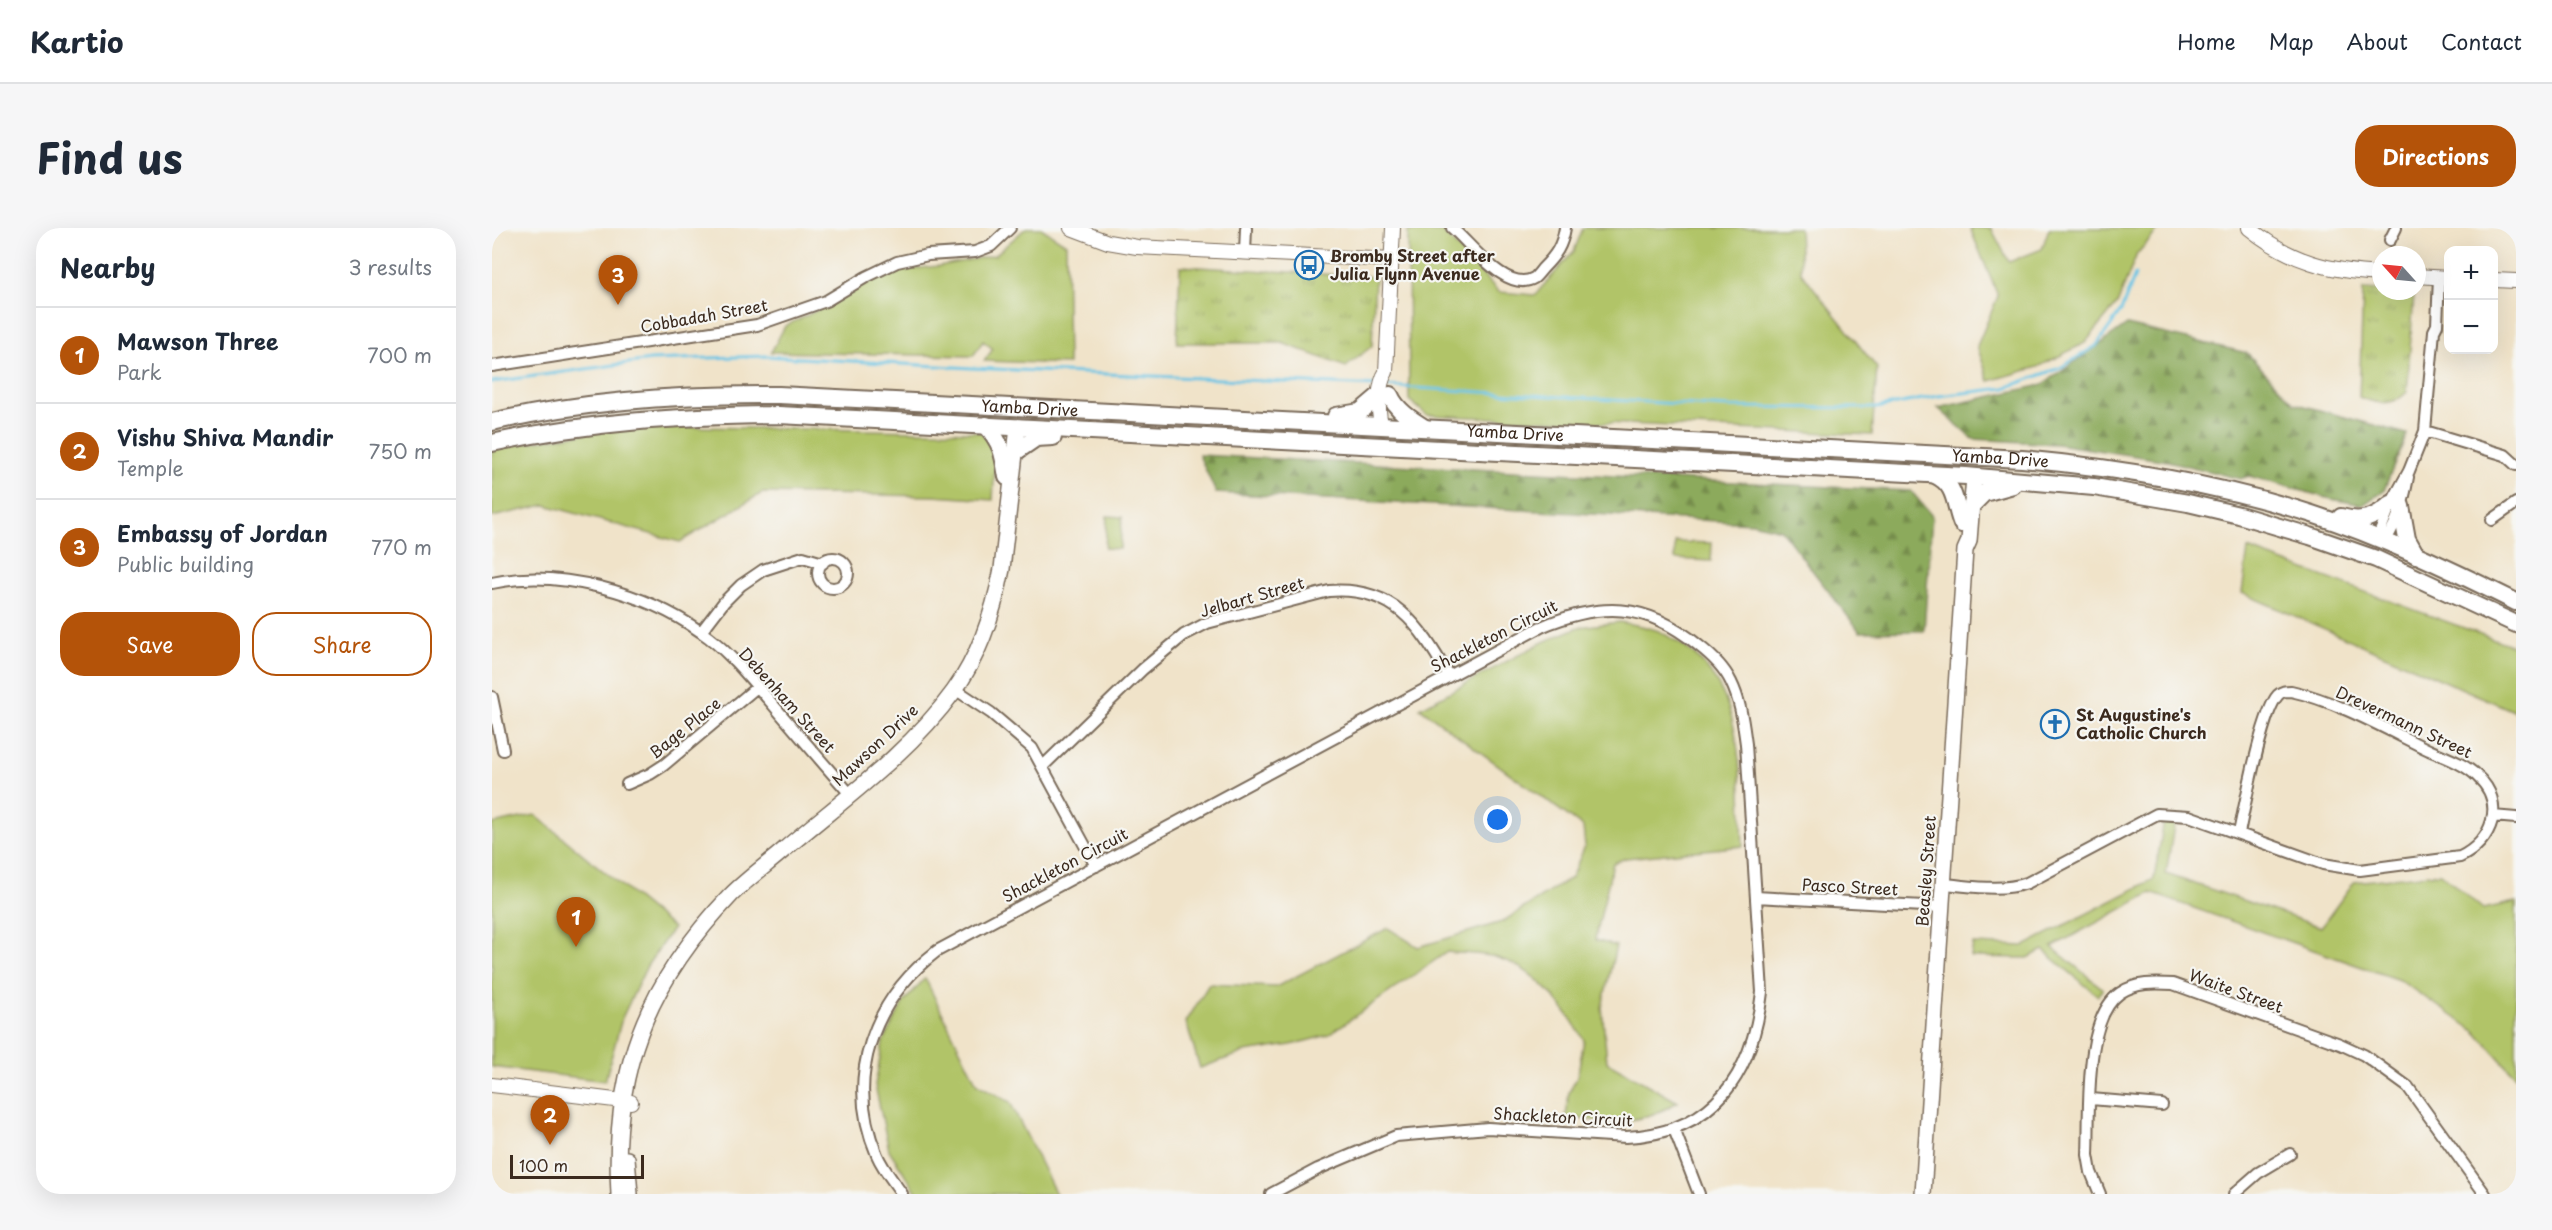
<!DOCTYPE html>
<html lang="en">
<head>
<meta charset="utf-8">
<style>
	body { margin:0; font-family:"Playpen Sans",sans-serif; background:#f6f6f7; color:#1f2937 }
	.controls { position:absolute; right:18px; top:18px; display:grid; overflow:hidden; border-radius:12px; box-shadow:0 6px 24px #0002 }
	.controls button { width:54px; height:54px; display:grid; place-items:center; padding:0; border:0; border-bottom:2px solid #e0e1e3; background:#fff; color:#1f2937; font:30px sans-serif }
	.compass { position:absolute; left:1880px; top:18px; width:54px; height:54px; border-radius:50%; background:#fff; box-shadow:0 6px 24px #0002; rotate:297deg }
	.scale { position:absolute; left:18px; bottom:15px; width:134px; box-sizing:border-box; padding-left:6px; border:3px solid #3b2a1e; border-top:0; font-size:16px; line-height:21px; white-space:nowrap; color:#3b2a1e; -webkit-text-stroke:4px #f6f6f2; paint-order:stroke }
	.you { position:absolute; left:1006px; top:592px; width:21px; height:21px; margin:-15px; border:4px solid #fff; border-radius:50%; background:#1a73e8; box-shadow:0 0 0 9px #1a73e833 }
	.badge { display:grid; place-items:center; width:39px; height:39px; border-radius:50%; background:#b45309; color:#fff; font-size:20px; font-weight:700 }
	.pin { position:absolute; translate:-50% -50px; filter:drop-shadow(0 2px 3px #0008) }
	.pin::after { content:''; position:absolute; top:32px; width:21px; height:18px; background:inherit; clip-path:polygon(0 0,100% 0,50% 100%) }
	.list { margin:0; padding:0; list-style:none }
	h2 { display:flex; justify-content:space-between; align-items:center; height:78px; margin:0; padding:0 24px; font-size:26px }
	h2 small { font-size:20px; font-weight:400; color:#747a83 }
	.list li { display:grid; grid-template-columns:39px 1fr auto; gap:18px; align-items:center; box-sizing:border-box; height:96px; padding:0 24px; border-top:2px solid #e0e1e3 }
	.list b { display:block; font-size:22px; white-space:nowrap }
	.list p { margin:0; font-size:20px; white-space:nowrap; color:#747a83 }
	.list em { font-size:20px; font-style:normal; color:#747a83 }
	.actions { display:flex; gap:12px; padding:18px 24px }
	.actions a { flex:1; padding:14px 0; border:2px solid #b45309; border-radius:24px; text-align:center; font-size:21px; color:#b45309 }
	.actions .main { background:#b45309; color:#fff }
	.map { position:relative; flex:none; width:2024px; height:966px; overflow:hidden; border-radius:24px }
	header { display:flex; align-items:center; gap:36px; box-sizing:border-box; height:84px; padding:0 30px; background:#fff; border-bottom:2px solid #e0e1e3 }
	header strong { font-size:28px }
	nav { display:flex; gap:33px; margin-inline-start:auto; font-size:21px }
	.intro { display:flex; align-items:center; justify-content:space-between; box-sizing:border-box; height:144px; padding:0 36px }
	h1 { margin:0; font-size:42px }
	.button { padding:15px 27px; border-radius:24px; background:#b45309; color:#fff; font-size:21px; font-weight:700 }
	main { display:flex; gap:36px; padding:0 36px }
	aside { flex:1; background:#fff; border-radius:24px; box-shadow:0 6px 24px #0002 }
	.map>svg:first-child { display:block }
</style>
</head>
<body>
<header>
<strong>Kartio</strong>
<nav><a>Home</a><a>Map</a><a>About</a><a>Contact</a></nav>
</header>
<div class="intro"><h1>Find us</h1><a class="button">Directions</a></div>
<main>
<aside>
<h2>Nearby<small>3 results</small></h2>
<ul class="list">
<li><span class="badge">1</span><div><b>Mawson Three</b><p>Park</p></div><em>700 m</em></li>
<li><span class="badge">2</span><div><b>Vishu Shiva Mandir</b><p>Temple</p></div><em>750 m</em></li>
<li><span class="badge">3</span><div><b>Embassy of Jordan</b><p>Public building</p></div><em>770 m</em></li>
</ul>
<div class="actions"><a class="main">Save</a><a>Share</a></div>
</aside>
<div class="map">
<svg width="2024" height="966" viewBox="0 0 2024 966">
	<defs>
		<pattern id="grass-tufts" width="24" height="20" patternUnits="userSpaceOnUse" patternTransform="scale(1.5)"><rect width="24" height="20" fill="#b1c468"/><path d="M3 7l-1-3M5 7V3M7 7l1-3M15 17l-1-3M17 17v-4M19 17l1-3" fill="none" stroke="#919f55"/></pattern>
		<pattern id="forest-firs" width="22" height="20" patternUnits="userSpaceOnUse" patternTransform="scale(1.5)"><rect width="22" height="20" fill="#8caa5c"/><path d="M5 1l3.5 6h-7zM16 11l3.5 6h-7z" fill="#748b4b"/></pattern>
	</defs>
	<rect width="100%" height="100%" fill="#f6f6f2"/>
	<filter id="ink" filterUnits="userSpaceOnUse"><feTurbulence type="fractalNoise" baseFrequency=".0167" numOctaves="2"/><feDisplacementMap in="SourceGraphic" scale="12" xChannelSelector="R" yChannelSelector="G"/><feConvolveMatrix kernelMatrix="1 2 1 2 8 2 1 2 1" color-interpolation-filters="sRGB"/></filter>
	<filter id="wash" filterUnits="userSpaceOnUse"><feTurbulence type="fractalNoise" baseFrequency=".008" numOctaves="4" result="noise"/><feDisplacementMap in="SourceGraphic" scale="24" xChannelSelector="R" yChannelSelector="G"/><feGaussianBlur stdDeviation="1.35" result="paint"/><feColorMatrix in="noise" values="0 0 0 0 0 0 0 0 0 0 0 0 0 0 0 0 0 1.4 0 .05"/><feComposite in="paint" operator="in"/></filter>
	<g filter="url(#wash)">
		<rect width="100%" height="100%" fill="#f0e3c9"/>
		<path fill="url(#grass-tufts)" stroke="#767743" stroke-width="1.5" d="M688 38 883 49 880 118 854 139 790 115H685Z
			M1871 62 1922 65 1915 164C1901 179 1884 176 1867 169Z"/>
		<path fill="url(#forest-firs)" stroke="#646a3d" stroke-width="1.5" d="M1635 97 1755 125 1802 175 1915 206 1892 262 1871 277 1839 271 1757 248 1748 251 1676 233 1565 216 1481 211 1446 180 1550 157Z
			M707 227 1419 263 1440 288 1432 403 1368 404 1289 302 1260 295 724 265Z"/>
		<path fill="#b1c468" stroke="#767743" stroke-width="1.5" d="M534 0H549L574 16 576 136 492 133 501 121 491 113 481 128 279 124 293 98 342 74 392 44 447 38 503 27Z
			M1091 0H1307L1309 44 1385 140 1380 207 935 187 917 172 916 3 951 4 1007 64 1043 67 1082 23Z
			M1478 0H1499L1517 34 1550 21 1557 0H1668L1645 26 1625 76 1593 115 1546 139 1497 153 1485 118 1506 68Z
			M141 198 488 204 504 217 501 272 442 268 270 265 188 314 53 277 0 289V220Z
			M615 288 630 289 628 321 613 320Z
			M1183 314 1220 315 1219 333 1183 331Z
			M1756 321 2024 419V484L1750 365Z
			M1128 394C1140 396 1153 398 1164 402 1171 404 1178 410 1184 413 1256 457 1247 544 1251 618L1134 630 1121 635 1103 712 1124 718 1110 779 1115 834 1186 874C1143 899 1121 894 1074 889L1077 864 1085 850 1092 812C1073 779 1045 741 1006 730 991 725 971 726 955 724L836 807 799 817 753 824 708 840 694 794 717 756 784 759 896 700 926 719 1010 694 1079 650 1093 618 1091 599 928 480 1051 414 1087 399Z
			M43 587 181 700 155 738 130 790 113 853 0 839V596Z
			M1683 592 1674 646 1829 699 1862 654 1948 645 1991 681 2024 674V849L1983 803 1907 752 1659 665 1560 719 1611 761 1606 768 1551 722 1536 730 1479 729 1481 716 1532 718 1662 651 1672 593Z
			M433 750 485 856 518 874 564 966H426L397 922 383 857 391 814 411 775Z"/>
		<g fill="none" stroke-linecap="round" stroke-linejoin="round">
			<path stroke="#67c4e5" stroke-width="3" d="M0 154 159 132 273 128 480 140 886 158
				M892 158 1236 179 1384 180 1446 168 1513 160 1568 140 1604 118 1629 83 1643 47"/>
		</g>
	</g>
	<g filter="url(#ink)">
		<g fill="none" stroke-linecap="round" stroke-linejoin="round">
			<g stroke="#7a6b5a" stroke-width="14">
				<path id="minor" d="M960 0C979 16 1015 66 1042 50 1045 48 1049 42 1051 40 1064 27 1070 18 1073 0
					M1898 12 1904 0
					M753 25 754 0
					M0 138 265 97 334 73 374 49 405 34 436 27 483 24 499 18 518 0
					M1933 203 2013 227 2024 237
					M2000 292 2024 275
					M1885 311 1899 276 1917 243 1933 203 1942 103 1945 97 1947 49
					M1893 313C1906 295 1912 271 1916 249
					M326 345a15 15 0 1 1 30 0a15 15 0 1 1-30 0Z
					M0 355C67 340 154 365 209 404 236 422 256 448 277 472 304 504 331 535 358 566
					M209 404 232 374 249 357 271 342 311 329 331 335
					M463 461 499 485 540 520 604 638
					M0 469 11 522
					M551 538 651 441 692 407 715 395 837 363C901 358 927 396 956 447
					M135 556 158 546 172 537 265 459
					M2001 588 2024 590
					M1451 656C1479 658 1508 664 1535 655L1665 586 1697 588 1831 636 1868 642 1968 629C2000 614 2015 575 1985 548 1973 536 1953 529 1937 522 1894 501 1845 473 1799 463 1793 463 1790 463 1786 467 1770 484 1753 577 1747 605
					M1264 669 1450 679
					M1599 871 1670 877
					M1182 901 1207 966
					M410 966C402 954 391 941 385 927 352 850 381 772 445 723L1049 399C1108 374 1154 374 1206 417 1219 427 1232 439 1239 454 1249 474 1251 495 1254 516L1270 764C1261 845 1223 905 1134 909L996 900 904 908 826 941 779 966
					M1608 966 1599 944 1596 927C1598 885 1591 791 1628 765 1644 754 1663 755 1681 756L1848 816 1872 827 1916 859 1993 966
					M1742 966 1766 945 1798 926
					M2022 966 2024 965"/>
			</g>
			<g stroke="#7a6b5a" stroke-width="16">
				<path id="tertiary" d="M579 0 616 14 645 19 900 32
					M1757 0C1799 34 1837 43 1889 46
					M1925 48 1956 50
					M2002 52 2024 53
					M890 198C885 185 886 156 894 144L901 0
					M0 857 139 874"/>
			</g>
			<g stroke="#7a6b5a" stroke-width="18">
				<path id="secondary" d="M135 931 138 966
					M127 966C120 843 154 756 239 667 256 650 276 636 294 620 352 571 418 524 462 463 487 428 502 383 510 341L526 199
					M1431 966 1473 322 1477 313 1482 249"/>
			</g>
			<g stroke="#7a6b5a" stroke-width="20">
				<g id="primary">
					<path d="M898 167C904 182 920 192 933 200"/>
					<path d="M844 188 868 184 888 167"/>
					<path id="s1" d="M0 194C94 172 191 166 287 167L1530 231C1628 240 1726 256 1820 286 1890 309 1958 341 2024 374"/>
					<path d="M494 197C510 216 511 225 515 249"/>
					<path d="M0 215C95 194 190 188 287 187L1474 248 1602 259 1696 275 1747 287 1818 308 1884 331 2024 396"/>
					<path d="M525 223 544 210 561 209"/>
					<path d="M1443 247C1465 257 1462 277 1470 296"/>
					<path d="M1480 277 1492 265 1521 257"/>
					<path d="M1909 278 1915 311 1924 327"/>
					<path d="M1849 289C1870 295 1883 290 1899 276"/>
				</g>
			</g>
			<use href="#minor" stroke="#fff" stroke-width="10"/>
			<use href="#tertiary" stroke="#fff" stroke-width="14"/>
			<use href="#secondary" stroke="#fff" stroke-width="15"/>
			<use href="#primary" stroke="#fff" stroke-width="16"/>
		</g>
	</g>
	<defs>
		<g id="bus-ring" transform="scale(1.5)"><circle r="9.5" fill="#f6f6f2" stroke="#1f6fb2" stroke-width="1.5"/><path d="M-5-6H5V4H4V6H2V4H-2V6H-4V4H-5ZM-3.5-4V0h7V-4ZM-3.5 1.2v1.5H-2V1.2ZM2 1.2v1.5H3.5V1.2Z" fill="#1f6fb2"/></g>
		<g id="church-ring" transform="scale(1.5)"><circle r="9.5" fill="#f6f6f2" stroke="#1f6fb2" stroke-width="1.5"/><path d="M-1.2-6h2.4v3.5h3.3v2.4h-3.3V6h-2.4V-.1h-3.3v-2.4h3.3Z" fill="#1f6fb2"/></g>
	</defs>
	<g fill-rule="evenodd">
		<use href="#bus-ring" x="817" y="37"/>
		<use href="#church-ring" x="1563" y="496"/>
	</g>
	<g text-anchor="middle" stroke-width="4.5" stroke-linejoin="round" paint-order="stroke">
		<g font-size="16" font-weight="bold" fill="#3b2a1e" stroke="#f6f6f2" text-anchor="start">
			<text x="838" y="34">Bromby Street after<tspan x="838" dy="18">Julia Flynn Avenue</tspan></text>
			<text x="1584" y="493">St Augustine's<tspan x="1584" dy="18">Catholic Church</tspan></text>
		</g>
		<g font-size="16" fill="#3b2a1e" stroke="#f6f6f2">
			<text transform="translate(212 88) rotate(-10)" y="6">Cobbadah Street</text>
			<text dy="6" stroke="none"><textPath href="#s1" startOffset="540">Yamba Drive</textPath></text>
			<text dy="6" stroke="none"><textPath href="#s1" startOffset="1026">Yamba Drive</textPath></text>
			<text dy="6" stroke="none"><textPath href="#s1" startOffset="1512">Yamba Drive</textPath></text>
			<text transform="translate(760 369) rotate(-16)" y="6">Jelbart Street</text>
			<text transform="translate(1002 408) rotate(-27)" y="6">Shackleton Circuit</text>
			<text transform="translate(295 472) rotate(48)" y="6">Debenham Street</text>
			<text transform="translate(1912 494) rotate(25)" y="6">Drevermann Street</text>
			<text transform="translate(193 500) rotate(-39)" y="6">Bage Place</text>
			<text transform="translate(383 517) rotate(-43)" y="6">Mawson Drive</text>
			<text transform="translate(573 637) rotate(-28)" y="6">Shackleton Circuit</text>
			<text transform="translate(1434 643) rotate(-86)" y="6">Beasley Street</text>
			<text transform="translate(1358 659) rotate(3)" y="6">Pasco Street</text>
			<text transform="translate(1744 763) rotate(20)" y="6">Waite Street</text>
			<text transform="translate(1071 889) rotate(3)" y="6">Shackleton Circuit</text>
		</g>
	</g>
</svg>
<div class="controls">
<button>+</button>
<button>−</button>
</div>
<svg class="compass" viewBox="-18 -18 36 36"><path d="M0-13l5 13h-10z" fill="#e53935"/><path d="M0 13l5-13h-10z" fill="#747a83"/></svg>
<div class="scale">100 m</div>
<div class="you"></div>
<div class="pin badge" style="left:84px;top:719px">1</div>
<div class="pin badge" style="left:58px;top:917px">2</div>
<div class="pin badge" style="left:126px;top:77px">3</div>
</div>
</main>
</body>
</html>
